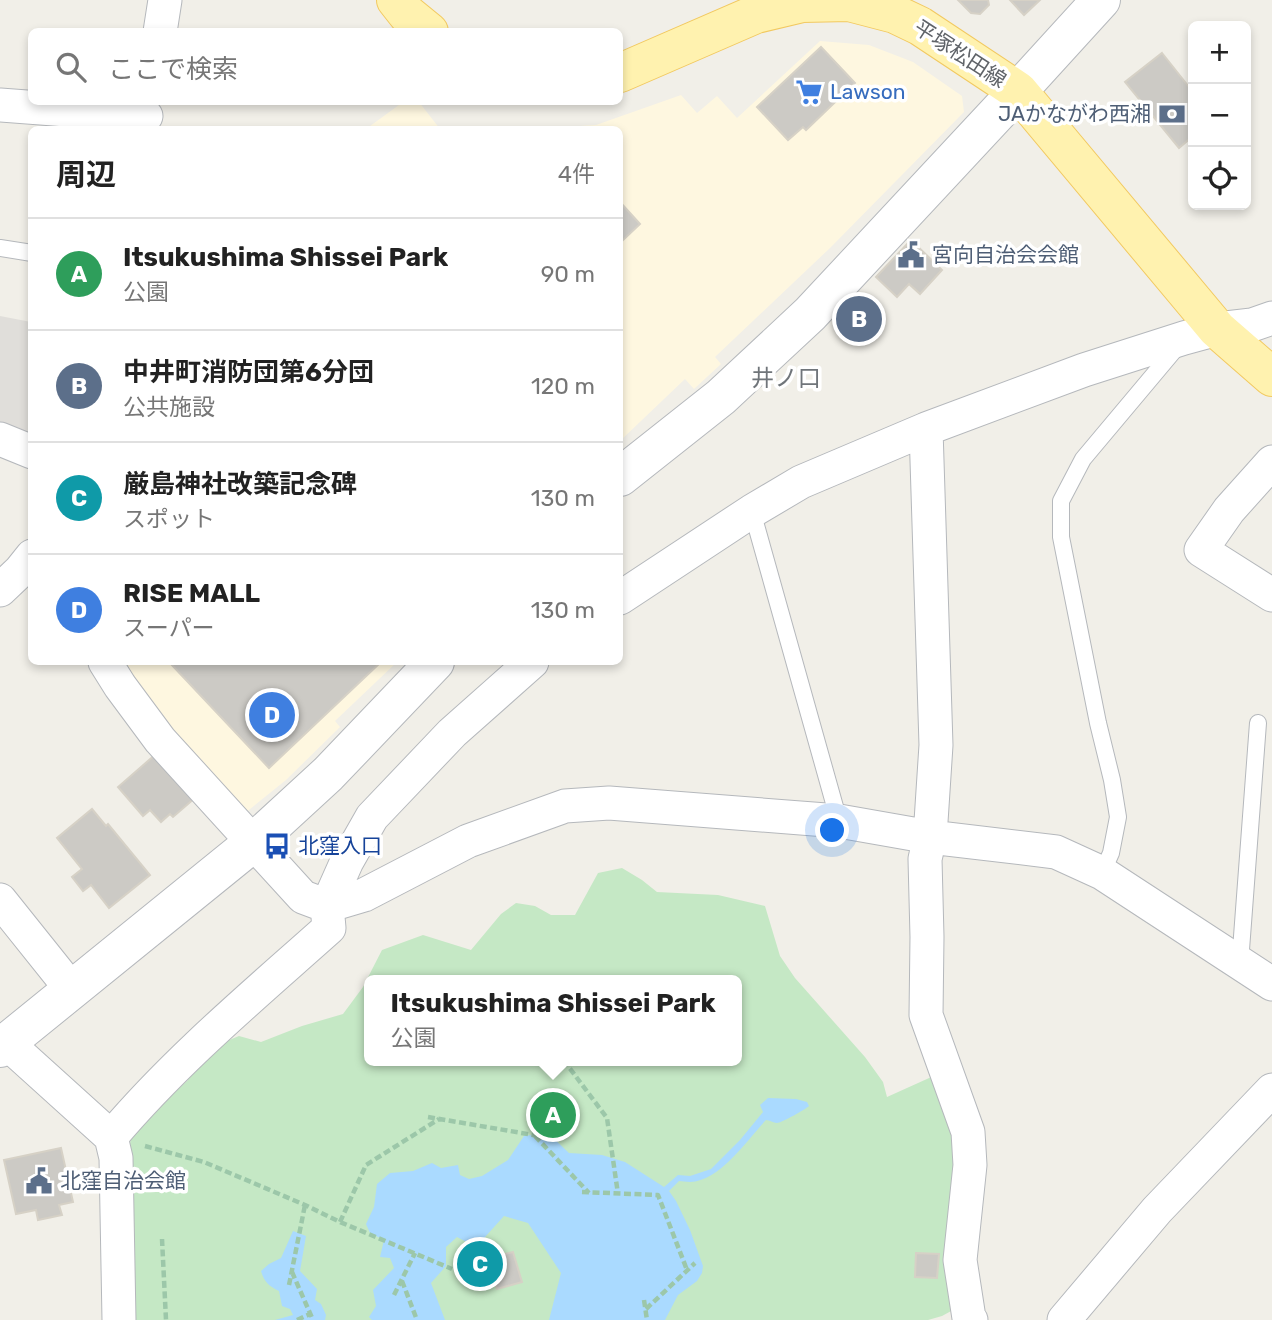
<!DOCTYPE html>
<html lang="ja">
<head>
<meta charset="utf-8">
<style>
	body { margin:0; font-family:Rubik,"Noto Sans JP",sans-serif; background:#f6f6f6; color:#222 }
	.controls { position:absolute; right:21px; top:21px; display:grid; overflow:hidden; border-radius:10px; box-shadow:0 4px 10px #0003 }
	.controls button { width:63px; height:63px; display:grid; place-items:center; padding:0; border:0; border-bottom:2px solid #e0e0e0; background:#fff; color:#222; font:35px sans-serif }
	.you { position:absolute; left:833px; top:831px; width:24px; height:24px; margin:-18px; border:5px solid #fff; border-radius:50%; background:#1a73e8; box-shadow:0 0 0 10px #1a73e833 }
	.badge { display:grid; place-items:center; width:46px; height:46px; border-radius:50%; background:#ea4335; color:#fff; font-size:23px; font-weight:700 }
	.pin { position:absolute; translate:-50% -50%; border:4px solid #fff; box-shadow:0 2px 7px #0006 }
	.popup { position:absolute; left:364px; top:975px; width:378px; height:91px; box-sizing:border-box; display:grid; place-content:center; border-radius:10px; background:#fff; filter:drop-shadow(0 2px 5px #0005); font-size:23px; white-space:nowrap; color:#767676 }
	.popup b { font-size:26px; color:#222 }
	.popup::after { content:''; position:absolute; left:50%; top:100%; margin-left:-14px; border:14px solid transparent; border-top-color:#fff }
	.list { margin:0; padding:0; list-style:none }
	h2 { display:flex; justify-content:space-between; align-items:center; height:91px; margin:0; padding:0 28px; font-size:30px }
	h2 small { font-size:23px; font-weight:400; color:#767676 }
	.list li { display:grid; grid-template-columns:46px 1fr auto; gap:21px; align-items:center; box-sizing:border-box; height:112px; padding:0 28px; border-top:2px solid #e0e0e0 }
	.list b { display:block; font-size:26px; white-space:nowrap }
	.list p { margin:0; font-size:23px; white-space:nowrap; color:#767676 }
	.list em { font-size:23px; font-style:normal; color:#767676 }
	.icon { flex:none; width:38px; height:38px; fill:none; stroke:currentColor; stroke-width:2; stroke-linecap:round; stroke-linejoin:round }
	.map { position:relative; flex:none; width:1272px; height:1320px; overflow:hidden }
	.search { position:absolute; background:#fff; box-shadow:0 4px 10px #0003; left:28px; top:28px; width:595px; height:77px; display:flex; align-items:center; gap:18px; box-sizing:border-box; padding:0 24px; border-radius:10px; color:#767676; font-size:26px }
	.panel { position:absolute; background:#fff; box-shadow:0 4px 10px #0003; left:28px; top:126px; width:595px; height:539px; border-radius:10px }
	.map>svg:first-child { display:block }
</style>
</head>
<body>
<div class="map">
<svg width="1272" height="1320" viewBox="0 0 1272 1320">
	<rect width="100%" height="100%" fill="#f1efe8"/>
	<path fill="#fef7e0" d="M820 41 869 45 913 62 962 96 964 112 830 248 715 357 721 364 694 389 685 379 620 441V130H560L563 127 596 125 681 95 697 113 717 96 737 118Z
		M403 102H419L440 129H366Z
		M128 662H397L335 721 340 727 286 780 239 818 128 670Z"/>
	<path fill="#e0deda" d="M0 316 31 322V441L0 426Z"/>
	<path fill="#c5e8c5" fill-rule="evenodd" d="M622 868 642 880 657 892 718 895 765 906 780 956 795 978 865 1057 883 1082 887 1097 938 1074 964 1135 953 1310 942 1316 928 1320H129V1158L131 1132 188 1080 191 1064 222 1043 239 1036 261 1042 302 1026 343 1014 363 987 382 950 423 935 471 950 501 914 516 903 535 906 551 915H575L598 873ZM369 980H737V1061H369Z"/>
	<path fill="#aadaff" d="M768 1098 796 1099 807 1102 809 1106C806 1109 781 1123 777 1123 773 1123 770 1120 766 1120 747 1140 720 1181 690 1182 686 1182 682 1181 679 1181L669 1191 676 1201 690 1230 703 1266 702 1273 697 1281 678 1295 665 1320H549L561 1273 528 1223 504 1216 476 1247 457 1237 446 1247V1266L431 1283 445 1320H372L369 1317 376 1306 373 1290 394 1268 390 1258 380 1257 384 1240 370 1233 366 1224 374 1207 377 1184 390 1173 413 1171 432 1163 441 1168 458 1165 460 1175 469 1179 482 1176 508 1160 524 1136 548 1133 569 1153 602 1155 625 1162 664 1187 678 1175 690 1176 711 1169 740 1140 763 1112 760 1105Z
		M293 1231 306 1236 300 1271 317 1289 315 1300 321 1304 326 1315 325 1320H275L293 1315 290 1309 282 1306 279 1291C269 1286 264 1282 261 1271L269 1264 281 1258Z"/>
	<path fill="#cccac5" stroke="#d6d1c6" stroke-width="2" d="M958 0H988L989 5 980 14 971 13Z
		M1010 0H1040L1024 15Z
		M821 47 855 83 806 130 803 127 788 140 757 107Z
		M1162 53 1193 92V136L1179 148 1125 82Z
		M620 202 640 224 620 243Z
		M911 240 942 270 920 294 909 284 897 297 876 277Z
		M857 299 877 321 864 333 860 328 851 337 838 323 843 318 840 314Z
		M169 662H381L269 768Z
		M156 754 195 798 173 817 170 814 161 822 150 810 143 816 118 787Z
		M92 809 106 826 108 824 150 875 109 908 91 885 83 891 72 877 82 869 57 838Z
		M61 1148 73 1202 59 1205 62 1215 38 1220 36 1210 16 1214 4 1160Z
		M513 1252 522 1282 497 1289 488 1258Z
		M916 1253 939 1254 937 1278 915 1277Z"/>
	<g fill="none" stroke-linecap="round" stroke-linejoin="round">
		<g stroke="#b5b8bc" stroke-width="18">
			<path id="service" d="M0 248 32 253
				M752 511 839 821
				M1102 873 1111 853 1118 817 1112 780 1098 723 1061 537V501L1083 459 1177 347
				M1240 963 1258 723"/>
		</g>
		<g stroke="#b5b8bc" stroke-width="35">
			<path id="minor" d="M160 32 165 0
				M0 105 146 116
				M926 429 936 745 930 837 925 859 927 937 926 1015 968 1132 970 1165 960 1260 969 1318 971 1320
				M0 439 32 452
				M1272 462 1229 510 1201 550 1272 595
				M0 590 20 571 32 556
				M620 598 752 511 801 482 926 429 1084 370 1184 338 1217 329 1252 325 1272 318
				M105 662 120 686 160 740 303 897 327 906 364 895 468 841 565 806 609 803 839 821 930 837 1056 852 1102 873 1272 984
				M0 900 72 990
				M7 1043 111 1137 116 1158 119 1320
				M111 1137C176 1060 254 995 329 928L327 906 347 861 372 817 452 733 532 662
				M1064 1320 1157 1210 1272 1090"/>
		</g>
		<g stroke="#b5b8bc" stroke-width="40">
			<path id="tertiary" d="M620 477 721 397 810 314 1018 91 1101 0
				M0 1048 254 842 328 774 435 662"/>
		</g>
		<g stroke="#f2c960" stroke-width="40">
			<path id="primary" d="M396 0 407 14 429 32
				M620 73 756 14 802 3 849 2 895 14 920 26 1018 91 1217 329 1272 377"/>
		</g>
		<path stroke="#9cc7a9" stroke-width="4.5" stroke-dasharray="7 3.5" stroke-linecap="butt" d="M567 1061 565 1062 607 1118 618 1194
			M428 1117 545 1137
			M535 1136 589 1193
			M145 1146 204 1162 305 1205 340 1222 452 1269
			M582 1192 658 1195 687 1270
			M340 1222 366 1165 439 1119
			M162 1239 166 1320
			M292 1272 313 1320
			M402 1281 417 1320
			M289 1285 305 1205
			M394 1295 415 1253
			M644 1300 647 1320
			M646 1309 695 1263
			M297 1320 310 1314"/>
		<use href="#service" stroke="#fff" stroke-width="16"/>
		<use href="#minor" stroke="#fff" stroke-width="33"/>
		<use href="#tertiary" stroke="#fff" stroke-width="38"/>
		<use href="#primary" stroke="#fff2af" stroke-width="38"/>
	</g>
	<defs>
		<g id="supermarket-bare" transform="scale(2.1)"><path d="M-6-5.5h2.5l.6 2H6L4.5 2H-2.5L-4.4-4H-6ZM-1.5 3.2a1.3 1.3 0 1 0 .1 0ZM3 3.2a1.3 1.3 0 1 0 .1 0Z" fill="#3f7fe0" stroke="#fff" stroke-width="2.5" paint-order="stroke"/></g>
		<g id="bank-bare" transform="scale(2.1)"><path d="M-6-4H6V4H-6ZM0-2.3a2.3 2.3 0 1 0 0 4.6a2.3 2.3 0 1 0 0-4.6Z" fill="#5c6f8a" stroke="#fff" stroke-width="2.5" paint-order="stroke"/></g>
		<g id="civic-bare" transform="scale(2.1)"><path d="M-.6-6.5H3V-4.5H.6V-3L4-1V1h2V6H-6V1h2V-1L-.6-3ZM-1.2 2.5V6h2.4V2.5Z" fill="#5c6f8a" stroke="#fff" stroke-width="2.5" paint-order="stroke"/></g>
		<g id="bus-bare" transform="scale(2.1)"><path d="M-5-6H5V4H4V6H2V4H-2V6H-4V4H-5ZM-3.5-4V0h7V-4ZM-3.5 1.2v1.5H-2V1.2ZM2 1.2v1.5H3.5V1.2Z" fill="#1a4fb4" stroke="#fff" stroke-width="2.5" paint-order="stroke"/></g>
	</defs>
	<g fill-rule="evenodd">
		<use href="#supermarket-bare" x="809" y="92"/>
		<use href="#bank-bare" x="1172" y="114"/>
		<use href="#civic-bare" x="911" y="255"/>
		<use href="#bus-bare" x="277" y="846"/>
		<use href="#civic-bare" x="39" y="1181"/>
	</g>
	<g text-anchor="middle" stroke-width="7" stroke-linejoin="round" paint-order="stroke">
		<g font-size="21" fill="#5f6368" stroke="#fff">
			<text transform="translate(960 54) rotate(33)" y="7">平塚松田線</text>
		</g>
		<g font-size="21" fill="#366cbe" stroke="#fff" text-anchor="start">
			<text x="830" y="99">Lawson</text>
		</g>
		<g font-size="21" fill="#4e5e75" stroke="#fff" text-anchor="start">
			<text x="1151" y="121" text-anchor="end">JAかながわ西湘</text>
			<text x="932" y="262">宮向自治会会館</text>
			<text x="60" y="1188">北窪自治会館</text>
		</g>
		<g font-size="21" fill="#164399" stroke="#fff" text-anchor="start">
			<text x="298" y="853">北窪入口</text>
		</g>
		<g font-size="23" fill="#70757a" stroke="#fff">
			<text x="786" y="386">井ノ口</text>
		</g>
	</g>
</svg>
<div class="controls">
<button>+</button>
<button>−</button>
<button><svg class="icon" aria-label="locate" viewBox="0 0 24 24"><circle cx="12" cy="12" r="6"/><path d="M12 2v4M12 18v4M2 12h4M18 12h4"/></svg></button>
</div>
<div class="you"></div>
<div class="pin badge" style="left:553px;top:1115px;background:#2e9e5b">A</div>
<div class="popup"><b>Itsukushima Shissei Park</b>公園</div>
<div class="pin badge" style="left:859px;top:319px;background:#5c6f8a">B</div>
<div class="pin badge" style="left:480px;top:1264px;background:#0f9aa8">C</div>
<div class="pin badge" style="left:272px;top:715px;background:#3f7fe0">D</div>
<div class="search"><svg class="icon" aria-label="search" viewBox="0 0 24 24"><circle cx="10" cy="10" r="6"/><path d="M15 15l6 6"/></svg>ここで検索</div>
<section class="panel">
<h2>周辺<small>4件</small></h2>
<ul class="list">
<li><span class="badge" style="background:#2e9e5b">A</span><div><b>Itsukushima Shissei Park</b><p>公園</p></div><em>90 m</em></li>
<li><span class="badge" style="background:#5c6f8a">B</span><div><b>中井町消防団第6分団</b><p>公共施設</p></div><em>120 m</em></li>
<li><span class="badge" style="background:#0f9aa8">C</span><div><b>厳島神社改築記念碑</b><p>スポット</p></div><em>130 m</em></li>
<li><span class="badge" style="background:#3f7fe0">D</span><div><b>RISE MALL</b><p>スーパー</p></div><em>130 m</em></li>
</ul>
</section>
</div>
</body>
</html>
